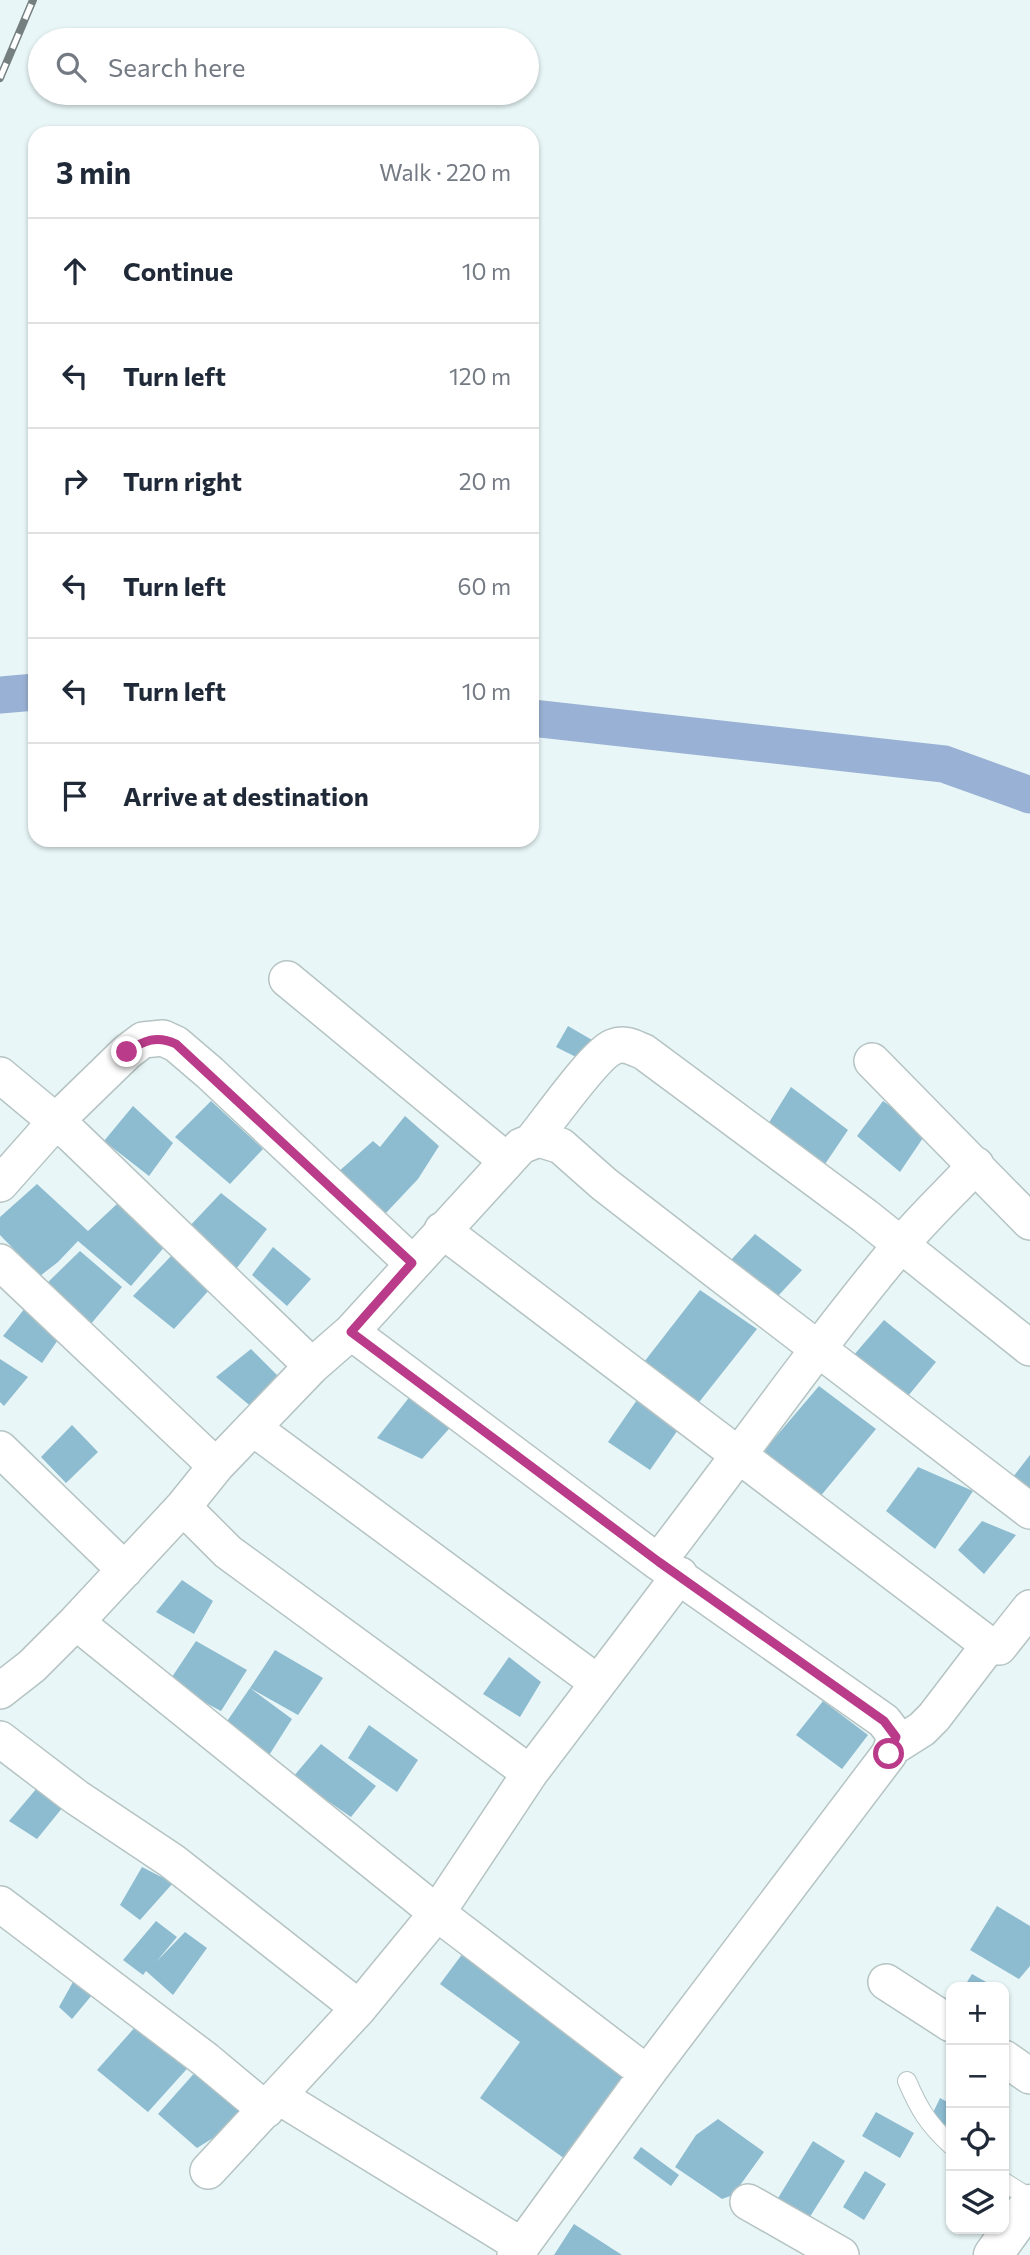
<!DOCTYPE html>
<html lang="en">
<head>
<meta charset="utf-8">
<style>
	body { margin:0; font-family:Commissioner,sans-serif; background:#f2f2f3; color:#1f2937 }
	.controls { position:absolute; right:21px; bottom:21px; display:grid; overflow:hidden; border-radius:14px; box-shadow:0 2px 5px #0004 }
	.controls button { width:63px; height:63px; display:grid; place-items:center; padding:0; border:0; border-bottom:2px solid #e0e1e3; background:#fff; color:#1f2937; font:35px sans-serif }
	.stop { position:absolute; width:21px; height:21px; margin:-16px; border:5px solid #b93b89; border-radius:50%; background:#fff }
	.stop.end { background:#b93b89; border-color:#fff; box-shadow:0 2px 7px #0008 }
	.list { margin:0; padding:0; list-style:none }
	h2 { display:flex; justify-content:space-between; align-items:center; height:91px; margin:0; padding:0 28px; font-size:30px }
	h2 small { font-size:23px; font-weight:400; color:#747a83 }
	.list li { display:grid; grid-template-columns:46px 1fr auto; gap:21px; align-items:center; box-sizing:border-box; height:105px; padding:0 28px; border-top:2px solid #e0e1e3 }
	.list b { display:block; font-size:26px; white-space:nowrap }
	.list em { font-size:23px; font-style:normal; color:#747a83 }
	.icon { flex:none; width:38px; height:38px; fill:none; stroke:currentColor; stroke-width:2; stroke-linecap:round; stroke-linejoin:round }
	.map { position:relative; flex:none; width:1030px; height:2255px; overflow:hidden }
	.search { position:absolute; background:#fff; box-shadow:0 2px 5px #0004; left:28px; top:28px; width:511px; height:77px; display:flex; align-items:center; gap:18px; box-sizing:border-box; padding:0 24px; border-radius:38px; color:#747a83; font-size:26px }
	.panel { position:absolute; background:#fff; box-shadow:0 2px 5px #0004; left:28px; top:126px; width:511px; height:721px; border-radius:21px }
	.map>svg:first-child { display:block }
</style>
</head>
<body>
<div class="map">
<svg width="1030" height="2255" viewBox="0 0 1030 2255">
	<rect width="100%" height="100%" fill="#e8f6f7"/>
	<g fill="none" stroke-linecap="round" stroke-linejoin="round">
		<path stroke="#99b1d4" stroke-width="37" d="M0 695 35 692
			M532 718 944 764 1030 795"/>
	</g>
	<path fill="#8dbbd0" d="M568 1026 599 1044 592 1065 556 1047Z
		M791 1087 848 1130 821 1170 765 1129Z
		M211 1101 263 1149 230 1184 175 1137Z
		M883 1101 927 1132 900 1172 857 1136Z
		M133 1106 173 1143 149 1176 104 1141Z
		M405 1116 439 1146 418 1179 385 1214 337 1173 373 1141 380 1147Z
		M37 1184 88 1231 117 1204 166 1245 131 1286 78 1241 58 1262 40 1276 0 1235V1217Z
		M221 1193 267 1229 233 1273 186 1230Z
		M755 1234 802 1270 766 1309 719 1273Z
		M273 1247 311 1279 287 1306 252 1275Z
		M80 1251 122 1287 90 1325 43 1287Z
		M172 1255 211 1288 174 1329 133 1296Z
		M700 1290 757 1329 696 1406 634 1375Z
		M25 1308 62 1334 42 1363 3 1336Z
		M884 1320 936 1362 908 1396 853 1356Z
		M251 1349 291 1389 260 1414 216 1377Z
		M0 1359 28 1377 4 1406 0 1402Z
		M819 1386 876 1429 819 1498 757 1459Z
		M415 1390 456 1421 422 1459 377 1438Z
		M639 1397 682 1424 650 1470 608 1442Z
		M72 1425 98 1452 66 1483 41 1457Z
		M1030 1455V1511L1003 1490Z
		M918 1467 973 1491 935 1549 886 1511Z
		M982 1521 1016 1535 984 1574 958 1550Z
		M182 1580 213 1601 194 1634 156 1612Z
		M196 1641 247 1670 221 1711 168 1683Z
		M275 1650 323 1678 298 1715 250 1688Z
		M509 1657 541 1682 520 1717 483 1694Z
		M250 1688 292 1719 266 1760 223 1727Z
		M823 1701 868 1735 842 1769 796 1735Z
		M369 1725 418 1760 397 1792 348 1758Z
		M321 1744 376 1786 351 1817 293 1777Z
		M37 1788 63 1807 37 1839 9 1821Z
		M142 1867 173 1883 140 1920 120 1905Z
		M997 1906 1030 1926V1966L1019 1979 970 1950Z
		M156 1921 177 1937 156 1962 185 1932 207 1948 173 1995 146 1971 143 1975 123 1960Z
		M469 1945 640 2068 572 2164 480 2098 520 2042 440 1984Z
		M78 1973 97 1989 72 2019 59 2007Z
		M972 1974 995 1987H964Z
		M137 2025 194 2061 148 2112 97 2070Z
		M206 2060 250 2099 221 2133 197 2148 158 2114Z
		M940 2098 951 2104V2128L931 2117Z
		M876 2112 914 2133 900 2158 862 2136Z
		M718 2119 764 2152 733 2195 722 2199 675 2167 696 2135Z
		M813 2141 845 2161 806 2223 775 2203Z
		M641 2147 679 2175 671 2186 633 2158Z
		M865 2171 886 2184 864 2220 843 2207Z
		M574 2224 622 2255H554Z"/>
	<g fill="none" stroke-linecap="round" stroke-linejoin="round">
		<g stroke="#b5c3c3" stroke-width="20">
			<path id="lane" d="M907 2081C919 2109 928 2124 951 2145
				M1004 2182 1030 2198"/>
		</g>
		<g stroke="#b5c3c3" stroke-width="38">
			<path id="street" d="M287 979 507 1161
				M872 1061 1030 1222
				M0 1075 72 1135 312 1366
				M531 1142C547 1123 594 1055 613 1047 625 1042 634 1048 644 1052L865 1216 1030 1348
				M0 1184 56 1121 127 1052 143 1040 163 1038 176 1044 210 1073 412 1263
				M442 1230 989 1645 999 1647 1030 1608
				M0 1262 216 1466
				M351 1332 658 1562 884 1721 896 1737 889 1754 649 2071 515 2255
				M253 1428 598 1683
				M0 1449 125 1570
				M183 1507 228 1552 530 1773
				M658 1562C739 1457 815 1348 899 1247 923 1218 951 1192 976 1165
				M76 1622 437 1913 640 2068 649 2071
				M0 1691 32 1666 76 1622 183 1507 216 1466 312 1366 351 1332 521 1146 539 1139 561 1146 604 1184 719 1273 1030 1511
				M0 1739 76 1797 172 1861 359 2008
				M892 1748 922 1729 934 1717 989 1645
				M0 1904 206 2060 266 2110
				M886 1982 951 2024
				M1004 2058 1030 2076
				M278 2096 522 2246
				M208 2171 359 2008 437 1913 530 1773 680 1575
				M748 2202 841 2255"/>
		</g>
		<g stroke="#b5c3c3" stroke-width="41">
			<path id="secondary" d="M993 2255 1030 2204"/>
		</g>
		<use href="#lane" stroke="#fff" stroke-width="18"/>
		<use href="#street" stroke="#fff" stroke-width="35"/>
		<use href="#secondary" stroke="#fff" stroke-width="38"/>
		<g stroke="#767f7f" stroke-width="8">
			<path id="rail" d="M0 78 33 0"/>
		</g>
		<use href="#rail" stroke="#fff" stroke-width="5" stroke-dasharray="16" stroke-linecap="butt"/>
	</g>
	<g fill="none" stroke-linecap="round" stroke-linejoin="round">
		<path stroke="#b93b89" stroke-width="9" d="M127 1052C144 1040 157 1035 176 1044L412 1263 351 1332 659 1562 884 1721 896 1737 889 1754"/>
	</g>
</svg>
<div class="controls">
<button>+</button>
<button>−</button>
<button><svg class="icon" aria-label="locate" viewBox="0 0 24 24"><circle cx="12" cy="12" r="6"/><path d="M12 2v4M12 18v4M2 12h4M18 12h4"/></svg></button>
<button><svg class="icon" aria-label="layers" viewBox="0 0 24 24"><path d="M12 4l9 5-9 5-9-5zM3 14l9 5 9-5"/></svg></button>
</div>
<div class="stop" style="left:889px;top:1754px"></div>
<div class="stop end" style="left:127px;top:1052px"></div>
<div class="search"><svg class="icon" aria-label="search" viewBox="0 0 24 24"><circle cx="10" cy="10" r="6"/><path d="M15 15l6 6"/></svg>Search here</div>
<section class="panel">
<h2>3 min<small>Walk · 220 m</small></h2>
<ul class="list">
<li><svg class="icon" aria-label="ahead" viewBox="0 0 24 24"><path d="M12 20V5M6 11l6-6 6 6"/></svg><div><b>Continue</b></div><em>10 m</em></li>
<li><svg class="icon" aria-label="left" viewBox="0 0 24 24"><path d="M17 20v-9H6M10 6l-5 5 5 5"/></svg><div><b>Turn left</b></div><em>120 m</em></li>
<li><svg class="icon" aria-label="right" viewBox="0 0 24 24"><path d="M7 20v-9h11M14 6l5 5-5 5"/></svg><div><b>Turn right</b></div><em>20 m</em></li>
<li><svg class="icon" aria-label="left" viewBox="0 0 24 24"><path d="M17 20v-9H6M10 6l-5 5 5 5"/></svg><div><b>Turn left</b></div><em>60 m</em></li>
<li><svg class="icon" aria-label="left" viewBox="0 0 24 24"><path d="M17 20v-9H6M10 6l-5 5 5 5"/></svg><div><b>Turn left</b></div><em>10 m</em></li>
<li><svg class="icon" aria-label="arrive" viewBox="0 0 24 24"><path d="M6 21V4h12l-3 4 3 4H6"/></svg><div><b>Arrive at destination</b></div></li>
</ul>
</section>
</div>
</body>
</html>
